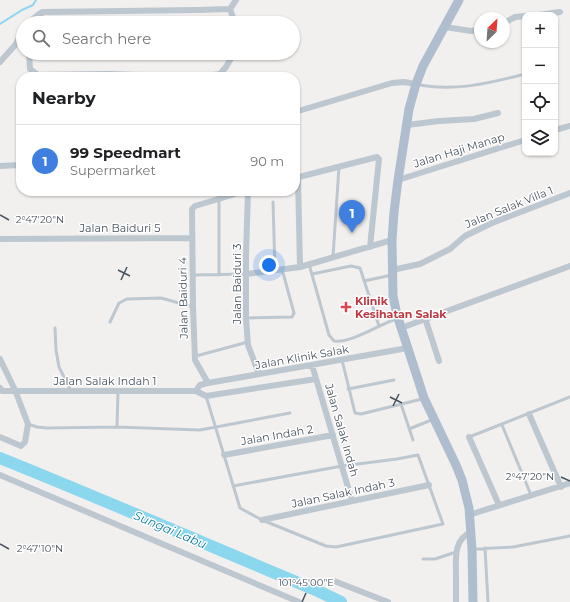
<!DOCTYPE html>
<html lang="en">
<head>
<meta charset="utf-8">
<style>
	body { margin:0; font-family:Montserrat,sans-serif; background:#f2f2f2; color:#202124 }
	.controls { position:absolute; right:12px; top:12px; display:grid; overflow:hidden; border-radius:8px; box-shadow:0 1px 3px #0004 }
	.controls button { width:36px; height:36px; display:grid; place-items:center; padding:0; border:0; border-bottom:1px solid #e0e0e0; background:#fff; color:#202124; font:20px sans-serif }
	.compass { position:absolute; left:474px; top:12px; width:36px; height:36px; border-radius:50%; background:#fff; box-shadow:0 1px 3px #0004; rotate:25deg }
	.you { position:absolute; left:269px; top:265px; width:14px; height:14px; margin:-10px; border:3px solid #fff; border-radius:50%; background:#1a73e8; box-shadow:0 0 0 6px #1a73e833 }
	.badge { display:grid; place-items:center; width:26px; height:26px; border-radius:50%; background:#db2777; color:#fff; font-size:13px; font-weight:700 }
	.pin { position:absolute; translate:-50% -33px; filter:drop-shadow(0 1px 2px #0008) }
	.pin::after { content:''; position:absolute; top:21px; width:14px; height:12px; background:inherit; clip-path:polygon(0 0,100% 0,50% 100%) }
	.list { margin:0; padding:0; list-style:none }
	h2 { display:flex; justify-content:space-between; align-items:center; height:52px; margin:0; padding:0 16px; font-size:17px }
	h2 small { font-size:13px; font-weight:400; color:#757577 }
	.list li { display:grid; grid-template-columns:26px 1fr auto; gap:12px; align-items:center; box-sizing:border-box; height:72px; padding:0 16px; border-top:1px solid #e0e0e0 }
	.list b { display:block; font-size:15px; white-space:nowrap }
	.list p { margin:0; font-size:13px; white-space:nowrap; color:#757577 }
	.list em { font-size:13px; font-style:normal; color:#757577 }
	.icon { flex:none; width:22px; height:22px; fill:none; stroke:currentColor; stroke-width:2; stroke-linecap:round; stroke-linejoin:round }
	.map { position:relative; flex:none; width:570px; height:602px; overflow:hidden }
	.search { position:absolute; background:#fff; box-shadow:0 1px 3px #0004; left:16px; top:16px; width:284px; height:44px; display:flex; align-items:center; gap:10px; box-sizing:border-box; padding:0 14px; border-radius:22px; color:#757577; font-size:15px }
	.panel { position:absolute; background:#fff; box-shadow:0 1px 3px #0004; left:16px; top:72px; width:284px; height:124px; border-radius:16px }
	.map>svg:first-child { display:block }
</style>
</head>
<body>
<div class="map">
<svg width="570" height="602" viewBox="0 0 570 602">
	<rect width="100%" height="100%" fill="#f2efef"/>
	<g fill="none" stroke-linecap="round" stroke-linejoin="round">
		<path stroke="#8ad7ee" stroke-width="2" d="M0 24 22 10 33 5 36 0"/>
		<path stroke="#8ad7ee" stroke-width="12" d="M0 458C107 501 212 547 318 591L341 602"/>
		<path stroke="#bdc7cf" stroke-width="3" d="M416 84C451 92 487 84 521 75
			M219 199V275
			M273 202 275 270
			M333 256 339 167
			M309 264 329 335 334 341C352 343 378 325 396 319
			M312 274 351 266 360 268 379 326
			M193 275 247 274
			M364 281 392 275
			M246 318 292 317 294 313 282 269
			M110 322 119 303 127 299 161 298 193 307
			M55 328 56 350 59 367 71 391
			M196 356 248 342
			M342 360 355 413 361 414 422 399
			M348 389 394 380
			M206 396 240 508 262 520 326 546 336 547 443 524 418 455 397 459 342 466 233 486
			M401 404 413 440
			M28 424 37 427 47 428 117 427 200 430 290 413
			M502 425 531 495
			M117 427 118 391
			M409 429 434 419
			M469 437 570 397
			M485 548 488 602
			M474 549 513 547 570 536
			M423 559H435L456 552"/>
		<path stroke="#bdc7cf" stroke-width="6" d="M230 9 235 23
			M539 15 560 12
			M28 23 39 14
			M36 23 42 12 197 10 230 9 236 0
			M504 23 515 17 525 16
			M445 27 471 31 480 30
			M29 53 30 69 38 75 108 74 198 77 220 74 226 67 234 53
			M0 62 16 44 23 31
			M295 112 392 83 404 82 416 84
			M407 125 439 121 474 119 498 113
			M555 130 570 126
			M0 166 21 165
			M298 177 300 267
			M295 178 377 157 379 159 370 247
			M398 180 525 140
			M248 191 246 255V318L248 345 259 374
			M0 239 192 238
			M392 270 420 264 450 249 465 236 492 223 570 193
			M247 274 300 267 392 240
			M425 318 439 361
			M401 328 570 266
			M0 359 15 390 28 424 25 442 21 446 0 437
			M312 365 352 501
			M208 383 195 360 193 307 192 209 195 206 245 191
			M0 388 2 391H196L206 396 316 379
			M196 391 200 385 208 383 408 348
			M529 414 561 487
			M469 437 499 505
			M224 455 333 435
			M0 475 299 602
			M469 515 570 483
			M262 520 429 485
			M334 581 388 602
			M456 602C456 593 456 585 456 576 456 559 453 540 471 532"/>
		<path stroke="#afbecf" stroke-width="9" d="M459 0 423 66 416 84 409 109 398 180 394 212 392 240 393 296 397 315 424 398 456 465 462 480 469 508 472 549 473 602"/>
	</g>
	<path fill="none" stroke="#47525d" stroke-width="1.5" d="M0 215 9 220M118 270 130 276M121 280 127 267M390 397 402 403M393 406 399 394M561 477 570 481M0 544 9 549M302 602 306 593"/>
	<path fill="#e0444e" stroke="#fff" stroke-width="1.5" d="M344 301h4v4h4v4h-4v4h-4v-4h-4v-4h4z"/>
	<g text-anchor="middle" stroke-width="3" stroke-linejoin="round" paint-order="stroke">
		<g font-size="11" fill="#47525d" stroke="#fff">
			<text transform="translate(459 150) rotate(-17)" y="4">Jalan Haji Manap</text>
			<text transform="translate(509 207) rotate(-22)" y="4">Jalan Salak Villa 1</text>
			<text x="120" y="232">Jalan Baiduri 5</text>
			<text transform="translate(237 284) rotate(-90)" y="4">Jalan Baiduri 3</text>
			<text transform="translate(183 298) rotate(-91)" y="4">Jalan Baiduri 4</text>
			<text transform="translate(302 357) rotate(-10)" y="4">Jalan Klinik Salak</text>
			<text x="105" y="385">Jalan Salak Indah 1</text>
			<text transform="translate(342 430) rotate(74)" y="4">Jalan Salak Indah</text>
			<text transform="translate(277 435) rotate(-10)" y="4">Jalan Indah 2</text>
			<text transform="translate(343 493) rotate(-12)" y="4">Jalan Salak Indah 3</text>
		</g>
		<g font-size="11" font-weight="bold" fill="#be3a42" stroke="#fff" text-anchor="start">
			<text x="355" y="305">Klinik<tspan x="355" dy="13">Kesihatan Salak</tspan></text>
		</g>
		<g font-size="12" font-style="italic" fill="#0b7c9e" stroke="#fff">
			<text transform="translate(170 530) rotate(23)" y="4">Sungai Labu</text>
		</g>
	</g>
	<g font-size="10" text-anchor="middle" fill="#47525d" stroke="#fff" stroke-width="3" stroke-linejoin="round" paint-order="stroke">
		<text x="40" y="223">2°47'20"N</text>
		<text x="530" y="480">2°47'20"N</text>
		<text x="40" y="552">2°47'10"N</text>
		<text x="306" y="586">101°45'00"E</text>
	</g>
</svg>
<div class="controls">
<button>+</button>
<button>−</button>
<button><svg class="icon" aria-label="locate" viewBox="0 0 24 24"><circle cx="12" cy="12" r="6"/><path d="M12 2v4M12 18v4M2 12h4M18 12h4"/></svg></button>
<button><svg class="icon" aria-label="layers" viewBox="0 0 24 24"><path d="M12 4l9 5-9 5-9-5zM3 14l9 5 9-5"/></svg></button>
</div>
<svg class="compass" viewBox="-18 -18 36 36"><path d="M0-13l5 13h-10z" fill="#e53935"/><path d="M0 13l5-13h-10z" fill="#757577"/></svg>
<div class="you"></div>
<div class="pin badge" style="left:352px;top:233px;background:#3f7fe0">1</div>
<div class="search"><svg class="icon" aria-label="search" viewBox="0 0 24 24"><circle cx="10" cy="10" r="6"/><path d="M15 15l6 6"/></svg>Search here</div>
<section class="panel">
<h2>Nearby<small></small></h2>
<ul class="list">
<li><span class="badge" style="background:#3f7fe0">1</span><div><b>99 Speedmart</b><p>Supermarket</p></div><em>90 m</em></li>
</ul>
</section>
</div>
</body>
</html>
